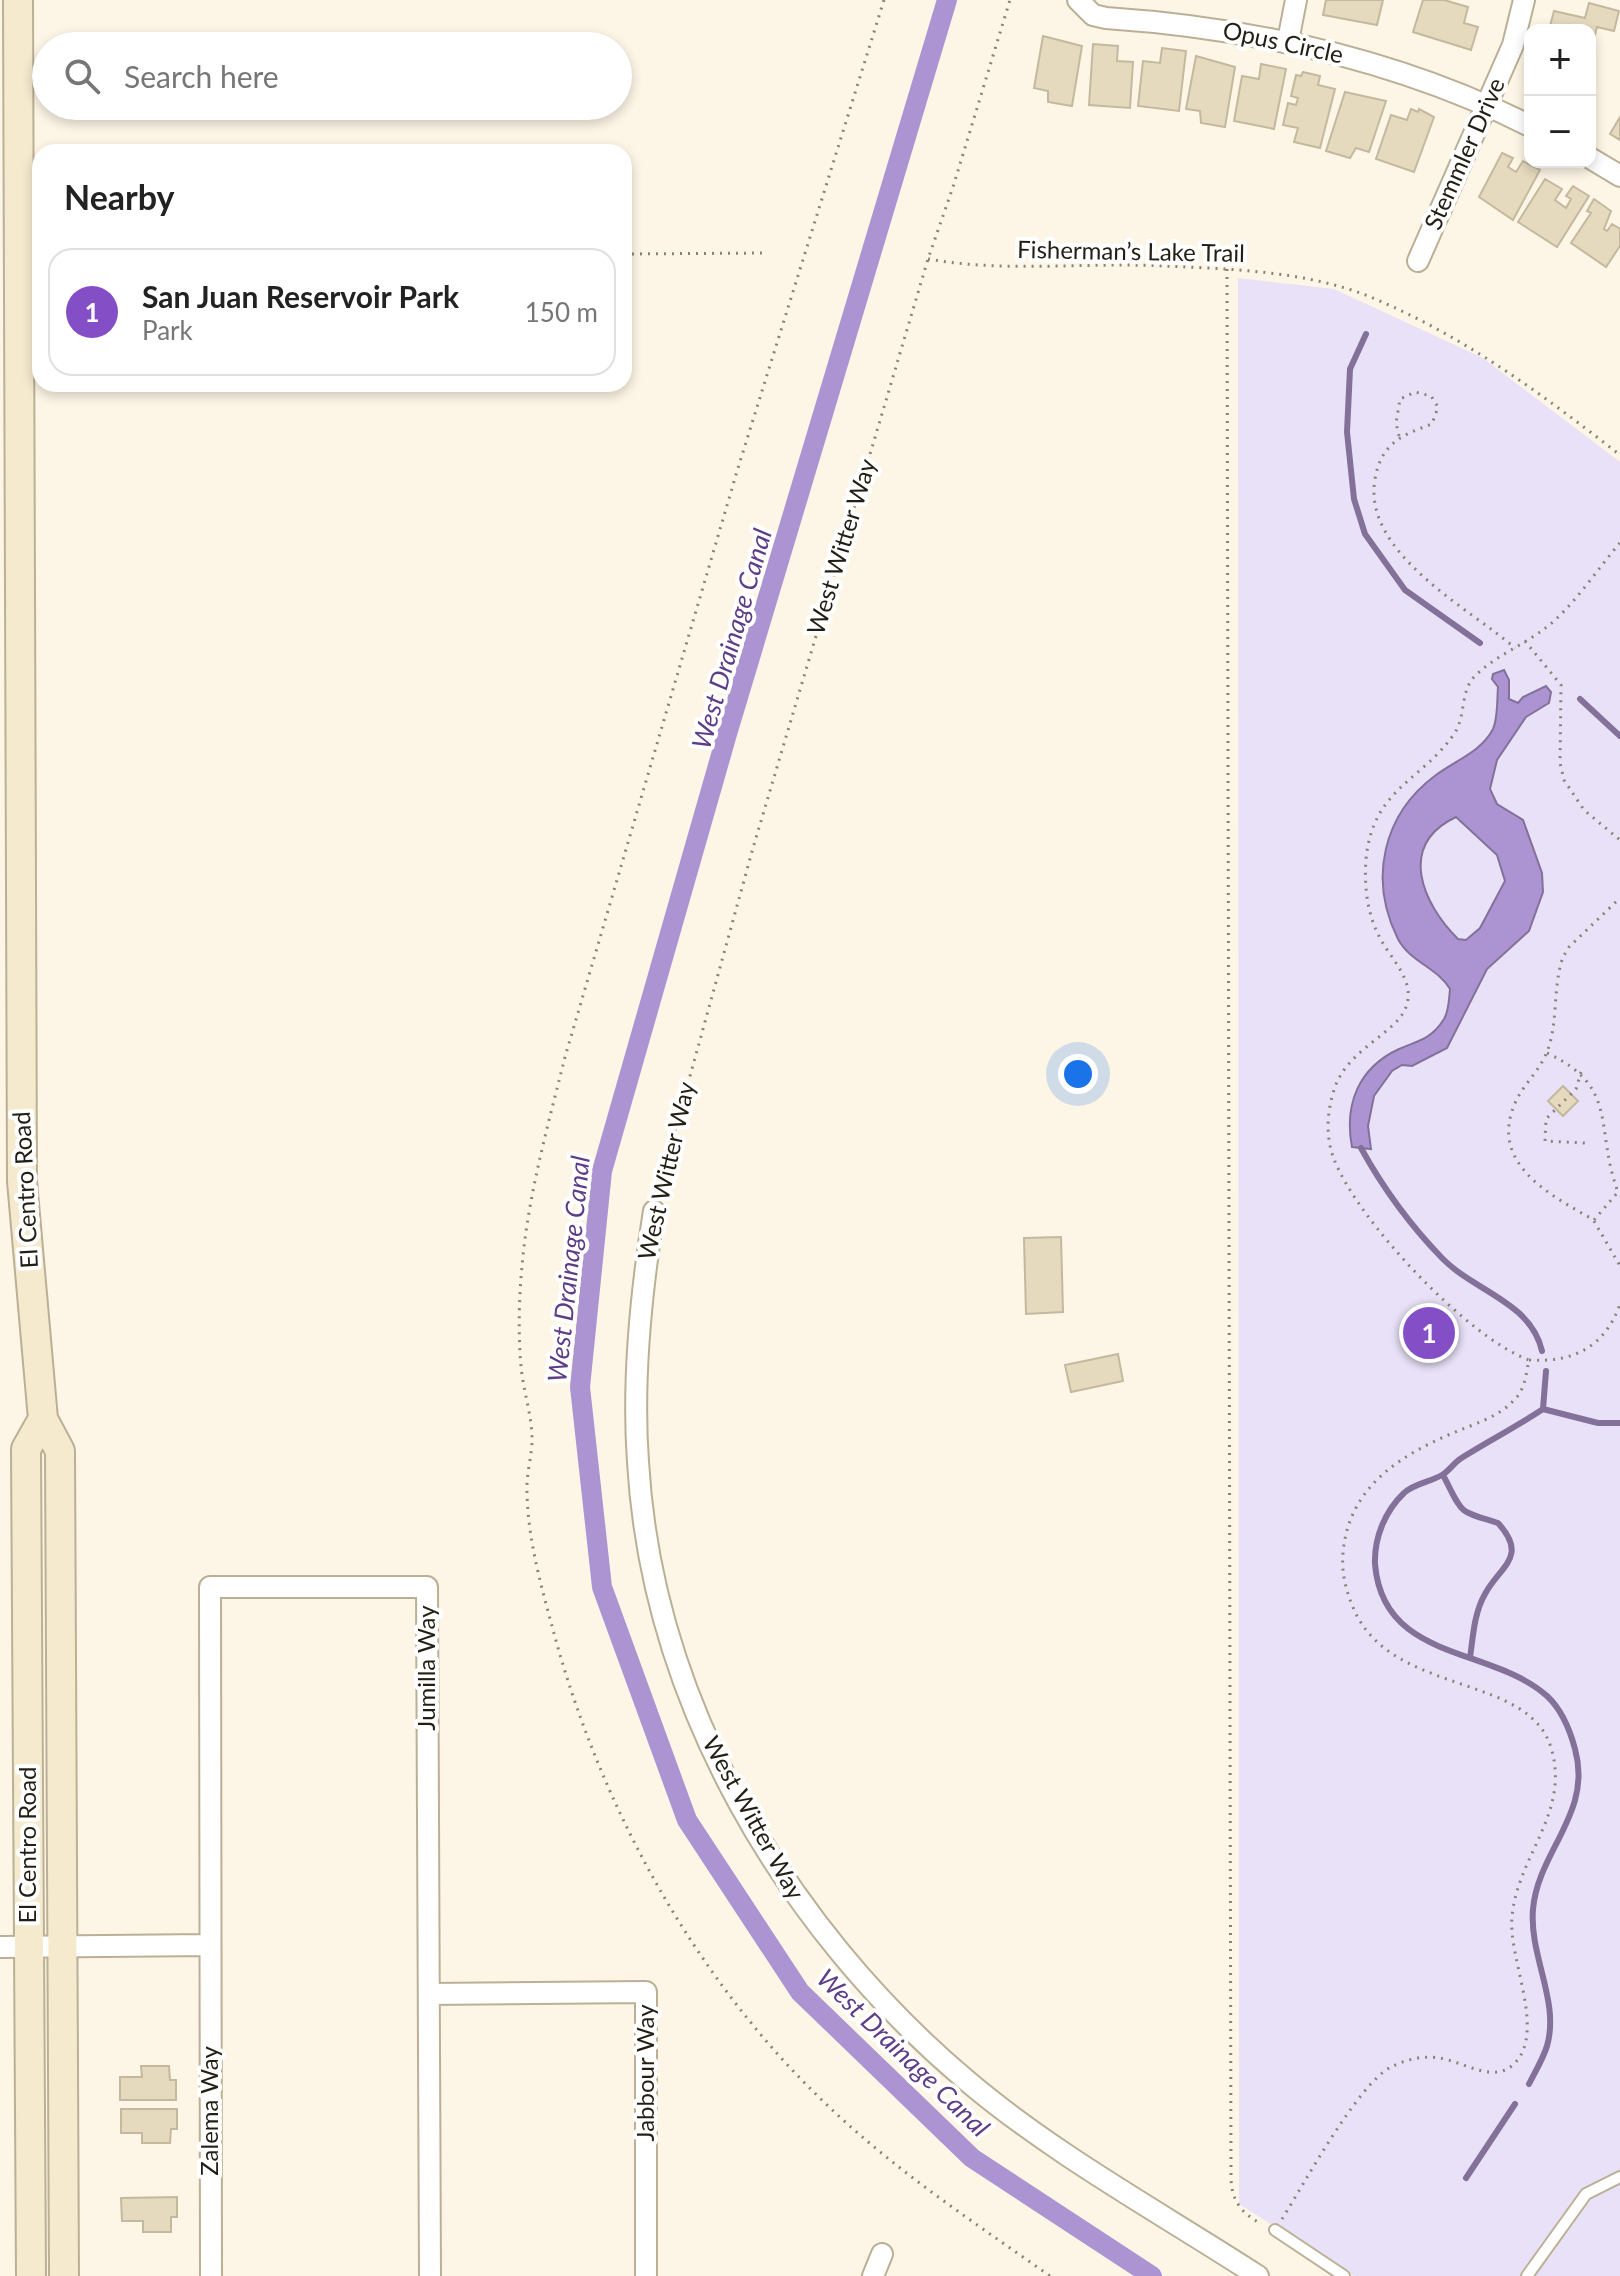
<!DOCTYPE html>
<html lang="en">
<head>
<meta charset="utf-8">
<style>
	body { margin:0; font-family:Lato,sans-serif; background:#f6f6f6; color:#222 }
	.controls { position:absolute; right:24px; top:24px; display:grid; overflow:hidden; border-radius:16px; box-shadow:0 4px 12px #0003 }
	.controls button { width:72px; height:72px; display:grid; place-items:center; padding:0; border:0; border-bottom:2px solid #e0e0e0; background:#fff; color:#222; font:40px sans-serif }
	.you { position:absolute; left:1078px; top:1074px; width:28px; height:28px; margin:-20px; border:6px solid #fff; border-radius:50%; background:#1a73e8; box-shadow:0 0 0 12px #1a73e833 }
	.badge { display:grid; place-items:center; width:52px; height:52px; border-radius:50%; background:#844fc6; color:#fff; font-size:26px; font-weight:700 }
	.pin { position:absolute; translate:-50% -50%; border:4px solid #fff; box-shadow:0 2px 8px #0006 }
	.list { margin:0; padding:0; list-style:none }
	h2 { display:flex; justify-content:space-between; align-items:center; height:104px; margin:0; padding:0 32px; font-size:34px }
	h2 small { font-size:26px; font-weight:400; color:#767676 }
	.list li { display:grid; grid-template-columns:52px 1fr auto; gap:24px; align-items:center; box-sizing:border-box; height:128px; margin:0 16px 16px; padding:0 16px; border:2px solid #e0e0e0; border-radius:24px }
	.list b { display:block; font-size:30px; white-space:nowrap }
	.list p { margin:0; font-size:26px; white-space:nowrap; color:#767676 }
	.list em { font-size:26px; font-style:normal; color:#767676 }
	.icon { flex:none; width:44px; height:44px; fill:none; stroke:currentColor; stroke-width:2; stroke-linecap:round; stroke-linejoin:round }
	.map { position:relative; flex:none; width:1620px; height:2276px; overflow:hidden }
	.search { position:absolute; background:#fff; box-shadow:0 4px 12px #0003; left:32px; top:32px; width:600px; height:88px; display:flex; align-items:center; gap:20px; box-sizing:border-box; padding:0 28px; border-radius:44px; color:#767676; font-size:30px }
	.panel { position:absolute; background:#fff; box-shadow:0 4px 12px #0003; left:32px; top:144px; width:600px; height:248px; border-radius:24px }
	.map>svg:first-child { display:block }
</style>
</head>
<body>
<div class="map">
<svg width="1620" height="2276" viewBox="0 0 1620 2276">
	<rect width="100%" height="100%" fill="#fdf6e6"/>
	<path fill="#e8e1f7" d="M1238 278 1334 289 1483 358 1620 462V2276H1354L1239 2204Z"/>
	<path fill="#ac94d3" stroke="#83719a" stroke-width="2" fill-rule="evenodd" d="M1504 670 1509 680V699L1518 703 1523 697 1546 686 1551 692 1549 703 1526 717 1497 760 1490 789 1497 804 1523 820 1542 873 1543 892 1529 931 1487 969 1447 1048 1412 1066 1402 1065 1392 1071 1374 1096 1368 1126 1371 1149 1352 1147C1344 1105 1358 1068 1399 1049 1417 1041 1431 1040 1444 1019 1449 1011 1449 998 1450 989 1438 968 1410 962 1398 939 1368 879 1383 814 1436 775 1456 760 1481 752 1493 729 1498 718 1497 699 1498 687L1492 679 1493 674ZM1456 817 1497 855 1505 881 1480 928 1466 940 1458 939C1422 903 1397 845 1456 817Z"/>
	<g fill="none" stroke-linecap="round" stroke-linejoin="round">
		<path stroke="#83719a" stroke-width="6" d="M1366 334 1350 369 1347 432 1354 499 1365 534 1405 590 1480 643
			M1580 699 1620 736
			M1361 1148C1383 1188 1410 1225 1442 1258 1475 1292 1531 1302 1542 1351
			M1543 1409 1546 1371
			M1443 1475C1464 1515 1456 1510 1498 1523 1529 1557 1500 1566 1485 1594 1474 1613 1473 1637 1470 1658
			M1529 2084C1535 2072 1543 2059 1547 2046 1560 2001 1529 1956 1533 1909 1538 1851 1593 1813 1575 1749 1570 1730 1561 1709 1547 1696 1491 1646 1383 1662 1375 1564 1374 1538 1385 1511 1404 1493 1413 1484 1430 1482 1442 1475 1449 1471 1453 1464 1460 1459 1487 1442 1516 1427 1543 1409L1598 1423H1620
			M1466 2178 1515 2104"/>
		<path stroke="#ac94d3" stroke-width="20" d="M947 0 727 734 602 1171 580 1387 602 1587 687 1820 800 1992 972 2158 1152 2276"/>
	</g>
	<path fill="#e5d9be" stroke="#c4b99f" stroke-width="2" d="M1326 0H1383L1377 25 1323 15Z
		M1423 0H1444L1468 7 1464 23 1478 27 1471 50 1413 32Z
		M1589 3 1619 11 1614 31 1597 27 1591 50 1590 30H1549L1554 11 1585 18Z
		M1043 36 1082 46 1072 106 1048 102V91L1034 88Z
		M1093 44 1118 46 1117 61 1133 62 1130 108 1089 105Z
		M1162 48 1186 51 1179 111 1138 106 1143 61 1160 63Z
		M1196 56 1235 67 1225 127 1201 123 1200 111 1186 109Z
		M1261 64 1286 69 1274 129 1234 121 1242 76 1259 79Z
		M1303 72 1320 76 1318 85 1335 89 1320 148 1294 142 1298 128 1283 125 1288 103 1296 105 1298 98 1291 96 1296 75 1301 76Z
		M1345 92 1386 101 1369 152 1356 148 1350 158 1326 151Z
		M1411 109 1418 112 1419 109 1434 117 1414 172 1376 159 1391 115 1407 120Z
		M1620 117V140L1610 134Z
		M1502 153 1513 158 1508 167 1516 172 1523 161 1540 170 1513 220 1479 197Z
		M1545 179 1562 189 1555 200 1566 208 1571 199 1566 196 1573 186 1589 196 1557 247 1518 222Z
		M1594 199 1611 211 1604 229 1607 231 1612 224 1620 229V246L1606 267 1571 243 1591 213 1587 211Z
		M1563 1086 1578 1101 1563 1116 1548 1101Z
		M1061 1237 1063 1312 1026 1314 1024 1238Z
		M1118 1354 1123 1381 1071 1392 1065 1365Z
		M141 2066H169L170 2080H176V2100H120V2077H142Z
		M121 2109H177V2129H171L170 2143H142V2133H121Z
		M177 2197V2217H171V2232H143V2221H122L121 2198Z"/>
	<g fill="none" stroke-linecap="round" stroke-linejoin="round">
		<g stroke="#bbb096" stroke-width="14">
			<path id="service" d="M1275 2230 1344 2276
				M1527 2276 1586 2194 1620 2177"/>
		</g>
		<g stroke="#bbb096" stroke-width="24">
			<path id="minor" d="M1078 0 1093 15 1106 18C1254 28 1397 59 1530 126
				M1288 41 1296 0
				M1590 158 1620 176
				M1418 261 1513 45 1524 0
				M654 1211C641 1292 632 1380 638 1462 652 1702 785 1927 966 2080 1053 2154 1161 2213 1258 2276
				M0 1947 209 1945
				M429 1994 646 1992V2276
				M211 2276 210 1587H427L430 2276
				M873 2276 882 2254"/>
		</g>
		<g stroke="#bbb096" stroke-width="32">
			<path id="secondary" d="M18 0 22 1181 43 1419 60 1451 64 2276
				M31 2276 26 1449 43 1419"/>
		</g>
		<path stroke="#898376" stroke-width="3" stroke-dasharray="2 6" stroke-linecap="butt" d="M884 0 738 468 565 1057C548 1125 528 1196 522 1266 519 1299 518 1333 521 1366 523 1391 533 1418 532 1443 531 1460 526 1476 527 1493 528 1538 540 1582 552 1626 598 1801 692 1976 824 2102 893 2169 972 2221 1050 2276
			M624 254 767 253
			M928 259C1007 273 1084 262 1164 266 1231 269 1305 271 1368 296 1461 334 1542 394 1620 455
			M1227 269 1231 2179C1232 2202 1242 2213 1261 2224
			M1399 436 1396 423 1400 399 1415 392 1431 396 1438 407 1432 424C1401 435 1381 444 1375 479 1362 553 1469 608 1515 648
			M1525 641 1561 685 1560 763 1564 780 1584 810 1620 840
			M1547 1053C1620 1087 1594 1128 1618 1192L1594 1220C1550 1195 1487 1163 1516 1101 1524 1084 1539 1071 1546 1054 1559 1025 1552 988 1563 957L1569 947 1620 898
			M1581 1072 1576 1089 1546 1119 1545 1141 1585 1143
			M658 1192 753 848 928 259 953 187 1010 0
			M1594 1221 1620 1266
			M1529 1360C1573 1363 1605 1347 1620 1304
			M1282 2219C1304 2184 1358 2084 1391 2067 1405 2060 1422 2055 1439 2058 1463 2061 1494 2085 1515 2063 1546 2030 1508 1959 1512 1917 1517 1857 1569 1814 1552 1751 1532 1673 1398 1697 1356 1614 1347 1595 1341 1574 1343 1553 1349 1485 1402 1454 1460 1430 1478 1423 1501 1415 1514 1400 1525 1390 1526 1374 1529 1360 1468 1338 1357 1220 1334 1159 1325 1136 1327 1110 1335 1087 1349 1048 1397 1033 1406 1007 1416 980 1390 959 1379 936 1367 913 1364 885 1366 859 1373 788 1422 781 1454 734 1466 717 1460 692 1474 677 1493 657 1522 646 1544 629 1571 610 1598 568 1620 543"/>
		<use href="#service" stroke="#fff" stroke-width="10"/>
		<use href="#minor" stroke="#fff" stroke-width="20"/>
		<use href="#secondary" stroke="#f5eace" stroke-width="28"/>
	</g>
	<g text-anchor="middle" stroke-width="8" stroke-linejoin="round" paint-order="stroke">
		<g font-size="24" fill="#221e14" stroke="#fff">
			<text transform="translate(1283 43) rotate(12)" y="8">Opus Circle</text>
			<text transform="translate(1465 154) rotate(-66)" y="8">Stemmler Drive</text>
			<text transform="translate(1131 252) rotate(1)" y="8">Fisherman’s Lake Trail</text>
			<text transform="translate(842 547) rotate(-73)" y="8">West Witter Way</text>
			<text transform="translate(667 1171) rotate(-77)" y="8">West Witter Way</text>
			<text transform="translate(26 1190) rotate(-93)" y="8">El Centro Road</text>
			<text transform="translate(427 1668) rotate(-90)" y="8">Jumilla Way</text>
			<text transform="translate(753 1818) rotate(61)" y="8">West Witter Way</text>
			<text transform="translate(28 1845) rotate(-90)" y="8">El Centro Road</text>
			<text transform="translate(646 2073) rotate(-90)" y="8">Jabbour Way</text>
			<text transform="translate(210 2111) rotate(-90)" y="8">Zalema Way</text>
		</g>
		<g font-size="26" font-style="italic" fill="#5d3c88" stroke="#fff">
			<text transform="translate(732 639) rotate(-74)" y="9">West Drainage Canal</text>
			<text transform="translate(569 1269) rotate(-84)" y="9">West Drainage Canal</text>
			<text transform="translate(903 2053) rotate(44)" y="9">West Drainage Canal</text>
		</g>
	</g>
</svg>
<div class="controls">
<button>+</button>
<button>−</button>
</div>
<div class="you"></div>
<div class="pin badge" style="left:1429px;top:1333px">1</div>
<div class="search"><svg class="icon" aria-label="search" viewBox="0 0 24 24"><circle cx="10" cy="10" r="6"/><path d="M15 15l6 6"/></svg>Search here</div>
<section class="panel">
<h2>Nearby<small></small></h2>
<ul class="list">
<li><span class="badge">1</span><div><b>San Juan Reservoir Park</b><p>Park</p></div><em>150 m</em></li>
</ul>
</section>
</div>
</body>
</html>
